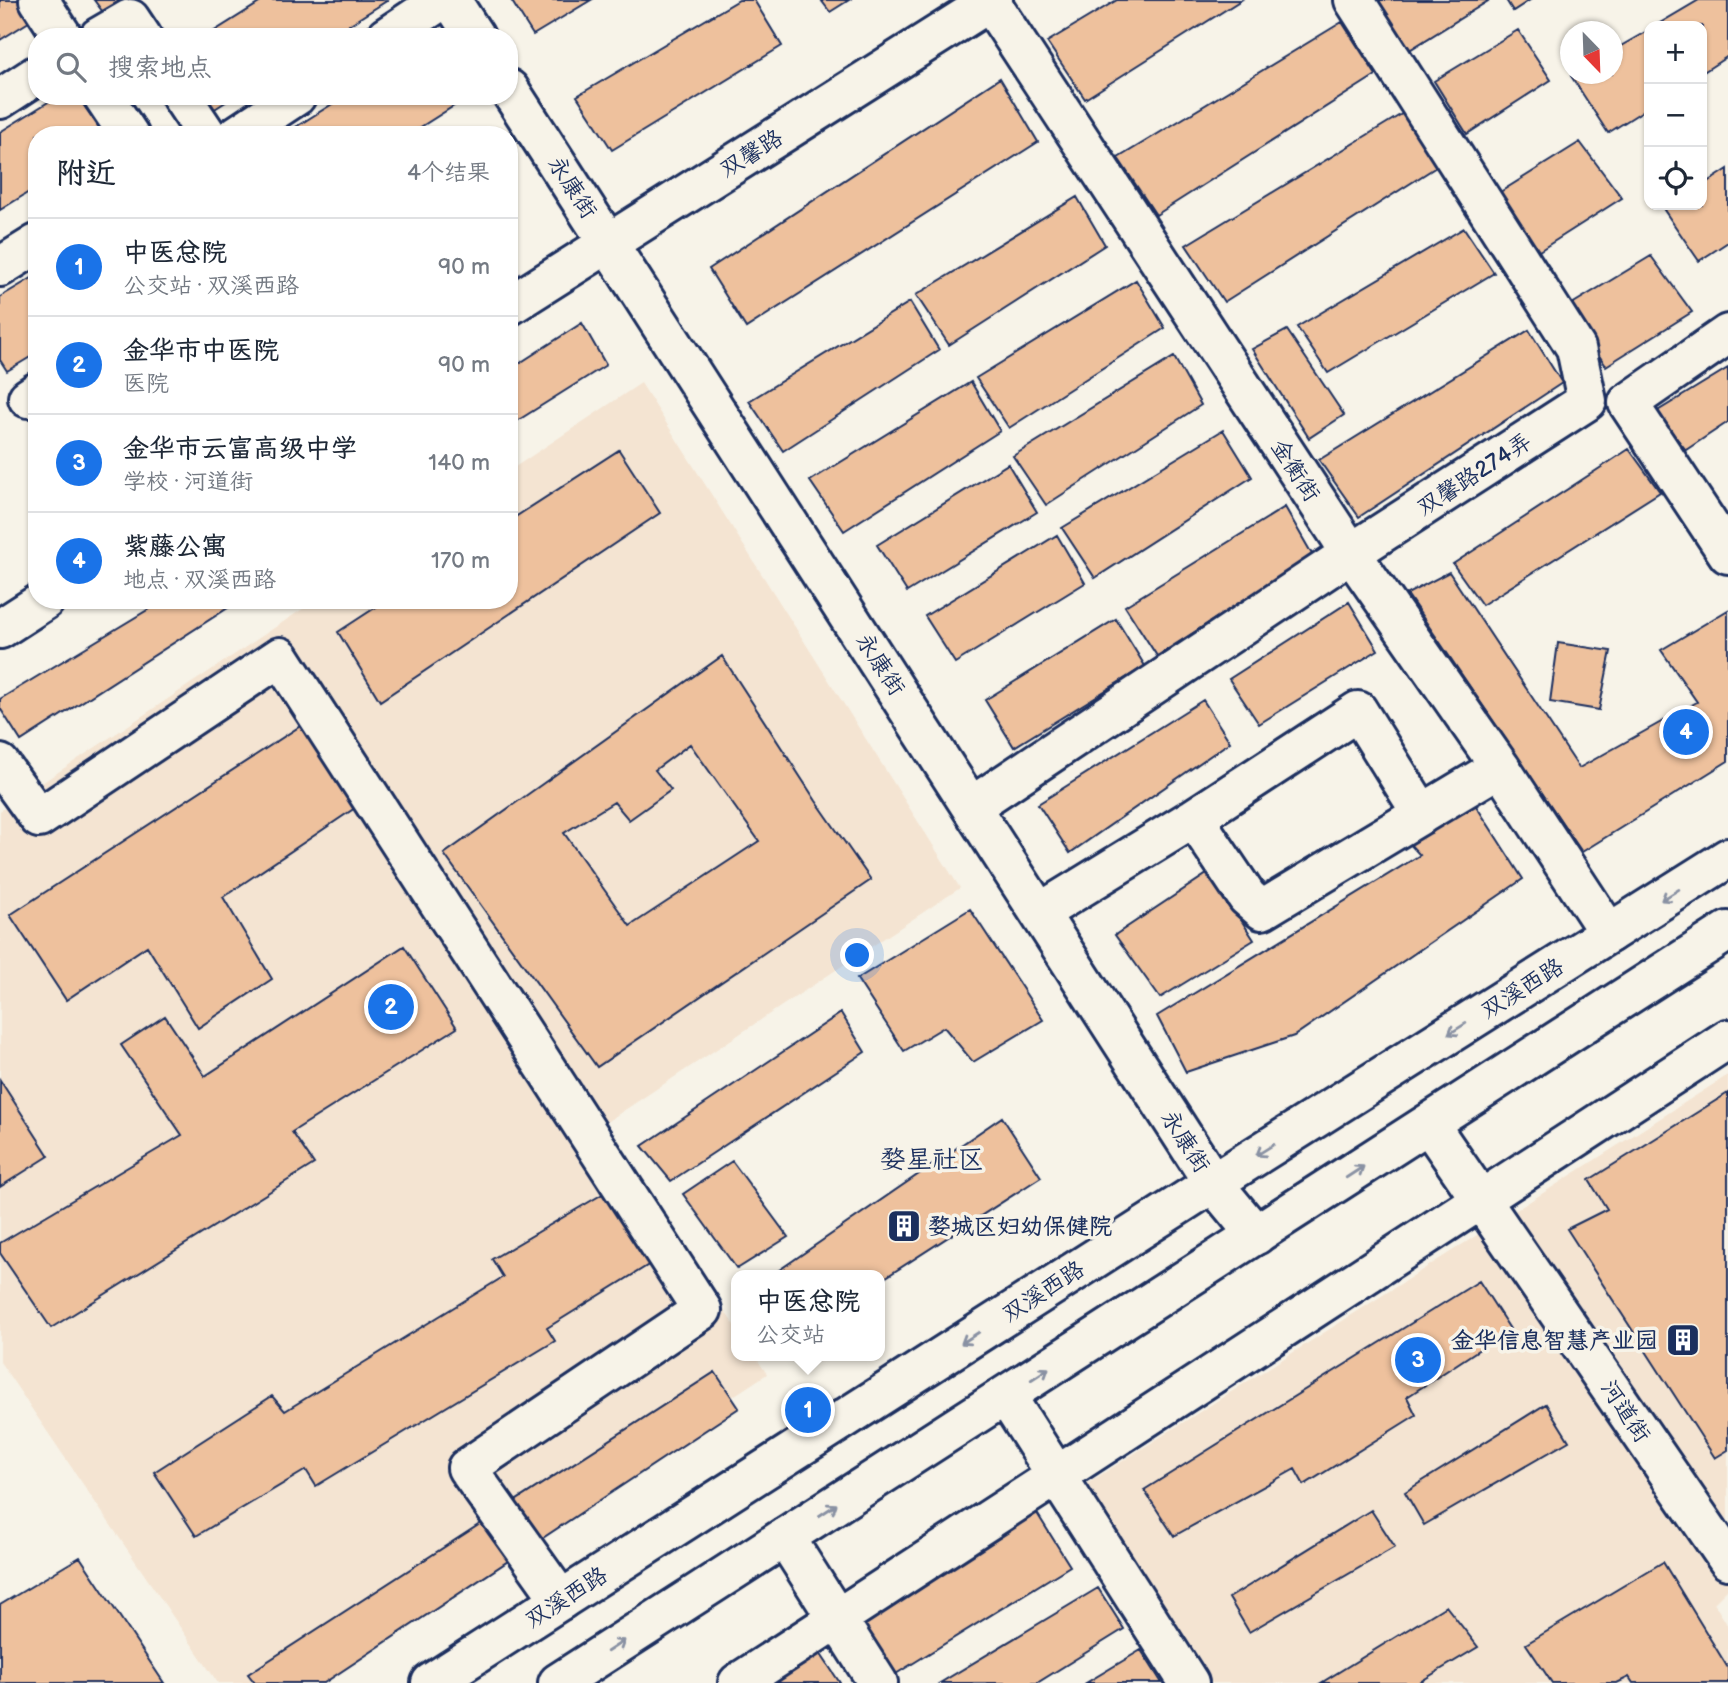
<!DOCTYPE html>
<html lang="zh">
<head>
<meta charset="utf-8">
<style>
	body { margin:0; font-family:"Balsamiq Sans","LXGW WenKai TC",sans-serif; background:#f6f6f7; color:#1f2937 }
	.controls { position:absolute; right:21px; top:21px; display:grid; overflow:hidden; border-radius:14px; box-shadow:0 2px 5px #0004 }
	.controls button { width:63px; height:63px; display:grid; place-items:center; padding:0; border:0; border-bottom:2px solid #e0e1e3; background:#fff; color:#1f2937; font:35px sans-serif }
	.compass { position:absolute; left:1560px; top:21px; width:63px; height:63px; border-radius:50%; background:#fff; box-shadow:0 2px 5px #0004; rotate:157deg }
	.you { position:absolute; left:858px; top:956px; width:24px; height:24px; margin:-18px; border:5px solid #fff; border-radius:50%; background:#1a73e8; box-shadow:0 0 0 10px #1a73e833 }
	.badge { display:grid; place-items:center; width:46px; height:46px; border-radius:50%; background:#1a73e8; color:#fff; font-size:23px; font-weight:700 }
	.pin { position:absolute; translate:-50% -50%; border:4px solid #fff; box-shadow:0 2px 7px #0006 }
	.popup { position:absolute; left:731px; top:1270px; width:154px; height:91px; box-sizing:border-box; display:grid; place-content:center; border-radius:14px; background:#fff; filter:drop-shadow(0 2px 5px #0005); font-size:23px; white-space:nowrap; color:#747a83 }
	.popup b { font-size:26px; color:#1f2937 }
	.popup::after { content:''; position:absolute; left:50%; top:100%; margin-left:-14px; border:14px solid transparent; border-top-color:#fff }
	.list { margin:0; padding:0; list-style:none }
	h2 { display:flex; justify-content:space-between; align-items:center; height:91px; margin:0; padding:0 28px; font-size:30px }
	h2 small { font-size:23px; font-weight:400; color:#747a83 }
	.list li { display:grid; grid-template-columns:46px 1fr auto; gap:21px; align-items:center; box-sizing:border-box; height:98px; padding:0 28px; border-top:2px solid #e0e1e3 }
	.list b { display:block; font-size:26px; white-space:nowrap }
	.list p { margin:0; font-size:23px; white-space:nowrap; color:#747a83 }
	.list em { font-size:23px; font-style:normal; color:#747a83 }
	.icon { flex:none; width:38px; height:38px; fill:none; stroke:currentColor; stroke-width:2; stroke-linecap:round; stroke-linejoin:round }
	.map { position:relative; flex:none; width:1728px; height:1683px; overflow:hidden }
	.search { position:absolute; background:#fff; box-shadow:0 2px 5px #0004; left:28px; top:28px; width:490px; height:77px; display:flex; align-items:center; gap:18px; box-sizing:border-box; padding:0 24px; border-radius:28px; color:#747a83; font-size:26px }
	.panel { position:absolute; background:#fff; box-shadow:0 2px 5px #0004; left:28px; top:126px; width:490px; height:483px; border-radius:28px }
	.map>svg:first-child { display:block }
</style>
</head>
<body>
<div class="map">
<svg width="1728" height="1683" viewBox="0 0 1728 1683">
	<rect width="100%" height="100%" fill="#f7f3e8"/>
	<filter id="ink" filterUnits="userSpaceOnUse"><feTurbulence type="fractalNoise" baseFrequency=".0143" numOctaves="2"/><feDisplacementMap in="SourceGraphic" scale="14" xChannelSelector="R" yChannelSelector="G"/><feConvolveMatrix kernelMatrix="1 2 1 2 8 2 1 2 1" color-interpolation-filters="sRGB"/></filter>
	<g filter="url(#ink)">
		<path fill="#f4e4d2" d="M641 383 960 888 602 1125 736 1328V1356H755L767 1374 296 1683H218L0 1362V811L316 600H509V471Z
			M1728 1075V1589L1714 1603 1728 1626V1683H1209L1085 1485Z"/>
		<path fill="#eec19d" stroke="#1b2f5e" stroke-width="2" fill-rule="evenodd" d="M0 0H18L32 20 0 40Z
			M94 0H129L105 15Z
			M264 0H388L330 37H205Z
			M511 0H591L533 35Z
			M739 0H754L782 46 612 150 577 96Z
			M821 0H849L830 12Z
			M1117 0H1241L1085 99 1047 42Z
			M1374 0H1487L1488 1 1403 54Z
			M1506 0H1530L1513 11Z
			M1699 0H1728V56L1702 73V26H1655Z
			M1342 22 1376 75 1156 215 1118 158Z
			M1518 30 1551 80 1467 134 1434 81Z
			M1649 30V107L1608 133 1571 76 1575 74H1612V51Z
			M1000 78 1038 142 746 328 709 269Z
			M58 96H77L105 135H37V187L0 210V132Z
			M199 96H235L210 112Z
			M345 96H455L460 102 408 135H283Z
			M1410 109 1444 162 1224 302 1186 245Z
			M1580 142 1622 198 1536 253 1497 194Z
			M1728 169V242L1699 261 1664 210 1672 205H1702V186Z
			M1077 197 1105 245 949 345 916 295Z
			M1464 228 1494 273 1328 373 1297 327Z
			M1651 256 1692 312 1606 366 1567 307Z
			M37 275V353L7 371 0 360V297Z
			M1136 280 1165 328 1009 428 976 378Z
			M910 302 939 350 783 451 749 401Z
			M582 323 606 365 509 426V370Z
			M1287 330 1344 415 1309 438 1252 349Z
			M1529 330 1562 383 1359 517 1319 460Z
			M1174 357 1201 405 1046 505 1013 456Z
			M1728 368V422L1686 450 1656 412Z
			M971 382 1000 431 844 531 810 481Z
			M1223 430 1252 477 1095 578 1062 528Z
			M1629 449 1660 492 1482 605 1453 564Z
			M619 450 660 513 380 701 338 632 387 600H509V521Z
			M1008 464 1037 512 907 592 877 545Z
			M1285 507 1313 556 1157 656 1125 606Z
			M1057 535 1085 583 955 663 925 616Z
			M1449 572 1579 768 1697 702 1661 650 1728 610V761L1582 852 1407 594Z
			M164 600H235L237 602 21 741 0 708V699Z
			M1349 602 1378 650 1259 724 1229 679Z
			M1116 619 1145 666 1014 747 985 700Z
			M1558 643 1611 651 1599 710 1550 702Z
			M722 656 816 801 871 880 597 1067 444 854ZM690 744 759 841 630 926 564 833 614 802 629 820 671 790 655 770Z
			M1203 700 1230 742 1070 853 1038 804Z
			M305 723 355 808 223 897 272 979 198 1028 147 946 66 1000 10 915Z
			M1471 798 1523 879 1294 1036 1186 1072 1157 1016 1420 855 1405 839Z
			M1210 872 1254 940 1160 998 1115 935Z
			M970 909 1043 1020 973 1062 944 1027 904 1051 857 979Z
			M404 946 457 1028 292 1132 314 1164 51 1328 0 1253V1243L182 1135 121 1045 165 1016 205 1076Z
			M841 1013 865 1052 671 1181 642 1146Z
			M0 1080 49 1156 0 1187Z
			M1728 1093V1450L1715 1458 1567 1229 1607 1209 1589 1180Z
			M1002 1117 1041 1177 880 1281V1275H772Z
			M732 1161 788 1237 737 1269 683 1194Z
			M618 1185 663 1256 547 1328 555 1341 316 1486 306 1470 196 1536 154 1472 272 1396 285 1411 503 1277 492 1259Z
			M1479 1281 1510 1329 1407 1397 1416 1415 1304 1485 1295 1469 1174 1536 1144 1490Z
			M715 1372 739 1408 324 1683H255L248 1674Z
			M1546 1404 1569 1441 1424 1525 1405 1492Z
			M1035 1510 1070 1566 891 1677 854 1621Z
			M1371 1510 1395 1547 1249 1632 1229 1598Z
			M80 1557 164 1683H0V1605Z
			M1663 1562 1728 1668V1683H1633L1629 1677 1617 1683H1552L1526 1644Z
			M1098 1588 1124 1629 1037 1683H940Z
			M1446 1606 1478 1647 1418 1683H1321Z
			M818 1650 840 1683H762Z
			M1141 1650 1162 1683H1086Z"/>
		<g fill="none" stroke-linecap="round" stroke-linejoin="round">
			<g stroke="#1b2f5e" stroke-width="44">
				<path id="minor" d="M39 0 63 37
					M451 0 475 37
					M990 2 1351 553 1500 767 1609 933
					M99 37 130 19 142 37
					M386 37 442 0
					M509 89 1213 1183 1256 1235
					M103 96 129 135
					M181 96 207 135
					M0 99 37 75
					M237 135 296 96
					M0 267 37 244
					M509 306 993 0
					M1728 334 1628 403 1728 554
					M28 398 37 392
					M0 629 45 600
					M0 764 39 818 280 657 702 1310 467 1468 561 1600
					M972 806 1351 553 1587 401 1576 348 1354 0
					M1194 818 1247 897 1262 910 1500 767
					M1041 912 1194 818 1358 711 1422 814
					M1429 1124 1728 1560
					M1006 1396 1189 1683
					M785 1537 878 1683
					M738 1683 1728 1039"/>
			</g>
			<g stroke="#1b2f5e" stroke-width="44">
				<path id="major" d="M431 1683 1213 1183 1728 858
					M558 1683 1728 931"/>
			</g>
			<use href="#minor" stroke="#f7f3e8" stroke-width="38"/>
			<use href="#major" stroke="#f7f3e8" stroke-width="38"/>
		</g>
		<defs><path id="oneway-shaft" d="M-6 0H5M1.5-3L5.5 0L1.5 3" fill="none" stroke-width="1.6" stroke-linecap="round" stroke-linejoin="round" transform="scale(1.75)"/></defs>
		<g stroke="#8991a3">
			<use href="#oneway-shaft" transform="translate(1670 895) rotate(148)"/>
			<use href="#oneway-shaft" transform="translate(1457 1029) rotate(148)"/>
			<use href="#oneway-shaft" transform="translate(1265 1150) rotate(148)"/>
			<use href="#oneway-shaft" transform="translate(1355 1172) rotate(-33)"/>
			<use href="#oneway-shaft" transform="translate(970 1338) rotate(147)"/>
			<use href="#oneway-shaft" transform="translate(1040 1374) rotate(-33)"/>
			<use href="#oneway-shaft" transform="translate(828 1510) rotate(-33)"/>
			<use href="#oneway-shaft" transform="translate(616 1646) rotate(-33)"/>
		</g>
	</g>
	<defs>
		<g id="building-square" transform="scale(1.75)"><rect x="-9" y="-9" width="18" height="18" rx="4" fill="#1b2f5e" stroke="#f7f3e8"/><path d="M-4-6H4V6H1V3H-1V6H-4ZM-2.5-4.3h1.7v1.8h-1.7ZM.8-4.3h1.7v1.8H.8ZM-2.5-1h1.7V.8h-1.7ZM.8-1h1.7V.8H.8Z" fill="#fff"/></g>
	</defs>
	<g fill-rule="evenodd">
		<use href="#building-square" x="904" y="1226"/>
		<use href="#building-square" x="1683" y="1340"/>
	</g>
	<g text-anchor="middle" stroke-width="7" stroke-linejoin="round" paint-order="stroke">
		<g font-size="23" fill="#1b2f5e" stroke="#f7f3e8">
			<text transform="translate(751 153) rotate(-32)" y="8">双馨路</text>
			<text transform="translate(573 187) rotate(57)" y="8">永康街</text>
			<text transform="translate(1296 470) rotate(57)" y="8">金衡街</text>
			<text transform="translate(1474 474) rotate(-33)" y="8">双馨路274弄</text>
			<text transform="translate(881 664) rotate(57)" y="8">永康街</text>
			<text transform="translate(1522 988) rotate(-32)" y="8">双溪西路</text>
			<text transform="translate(1186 1141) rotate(57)" y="8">永康街</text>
			<text transform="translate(1043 1291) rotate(-33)" y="8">双溪西路</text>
			<text transform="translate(1626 1411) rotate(56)" y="8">河道街</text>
			<text transform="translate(566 1597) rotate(-33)" y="8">双溪西路</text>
		</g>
		<g font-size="23" font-weight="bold" fill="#1b2f5e" stroke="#f7f3e8" text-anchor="start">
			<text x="928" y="1234">婺城区妇幼保健院</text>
			<text x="1658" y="1348" text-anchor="end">金华信息智慧产业园</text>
		</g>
		<g font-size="26" fill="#1b2f5e" stroke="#f7f3e8">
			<text x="932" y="1168">婺星社区</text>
		</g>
	</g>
</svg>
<div class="controls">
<button>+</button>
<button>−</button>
<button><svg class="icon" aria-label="locate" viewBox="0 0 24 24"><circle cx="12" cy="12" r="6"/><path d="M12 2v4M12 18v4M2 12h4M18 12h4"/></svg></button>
</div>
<svg class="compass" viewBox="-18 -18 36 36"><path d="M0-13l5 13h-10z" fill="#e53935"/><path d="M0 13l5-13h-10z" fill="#747a83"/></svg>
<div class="you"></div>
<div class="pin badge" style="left:808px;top:1410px">1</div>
<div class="popup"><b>中医总院</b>公交站</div>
<div class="pin badge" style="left:391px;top:1007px">2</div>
<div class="pin badge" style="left:1418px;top:1360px">3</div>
<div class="pin badge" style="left:1686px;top:732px">4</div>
<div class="search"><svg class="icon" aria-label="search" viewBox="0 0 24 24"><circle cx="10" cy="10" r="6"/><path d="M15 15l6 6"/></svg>搜索地点</div>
<section class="panel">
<h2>附近<small>4个结果</small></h2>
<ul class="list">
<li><span class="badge">1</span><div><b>中医总院</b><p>公交站 · 双溪西路</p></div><em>90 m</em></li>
<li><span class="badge">2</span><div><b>金华市中医院</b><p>医院</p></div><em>90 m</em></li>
<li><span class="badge">3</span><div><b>金华市云富高级中学</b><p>学校 · 河道街</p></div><em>140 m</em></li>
<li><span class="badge">4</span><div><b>紫藤公寓</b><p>地点 · 双溪西路</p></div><em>170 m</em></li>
</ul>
</section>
</div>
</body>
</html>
